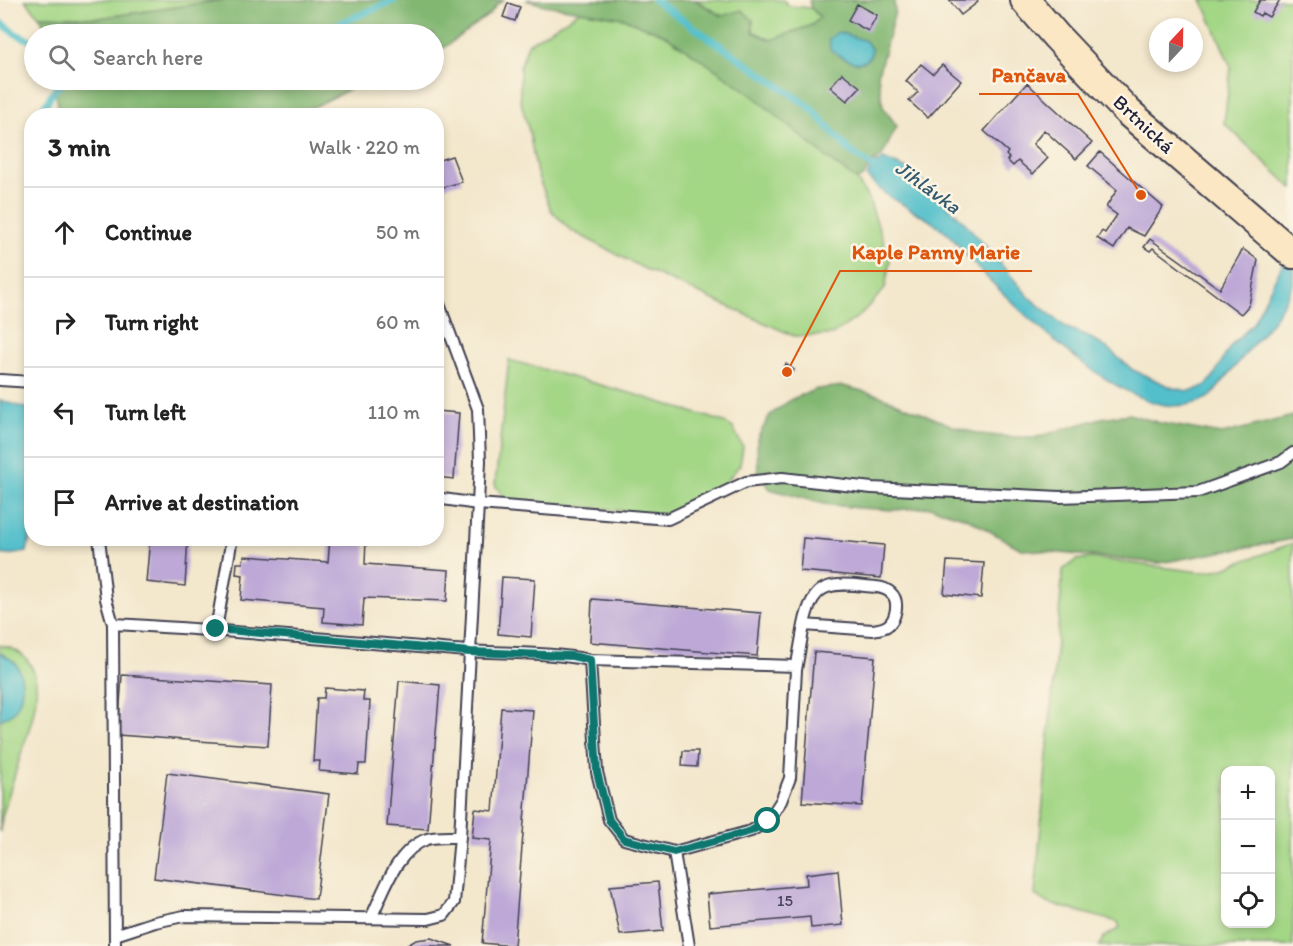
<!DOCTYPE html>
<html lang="en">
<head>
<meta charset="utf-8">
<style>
	body { margin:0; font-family:Itim,sans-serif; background:#f6f6f6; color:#222 }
	.controls { position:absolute; right:18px; bottom:18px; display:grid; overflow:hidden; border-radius:12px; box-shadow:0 3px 9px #0003 }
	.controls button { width:54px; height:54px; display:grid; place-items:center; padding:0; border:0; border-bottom:2px solid #e0e0e0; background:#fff; color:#222; font:30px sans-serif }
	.compass { position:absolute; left:1149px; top:18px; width:54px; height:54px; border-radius:50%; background:#fff; box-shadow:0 3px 9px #0003; rotate:22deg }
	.stop { position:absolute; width:18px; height:18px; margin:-14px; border:4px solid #0f766e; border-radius:50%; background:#fff }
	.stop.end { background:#0f766e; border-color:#fff; box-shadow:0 2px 6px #0008 }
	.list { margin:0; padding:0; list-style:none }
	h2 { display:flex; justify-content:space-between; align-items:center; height:78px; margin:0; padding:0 24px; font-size:26px }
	h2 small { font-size:20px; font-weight:400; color:#767676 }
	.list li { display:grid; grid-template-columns:39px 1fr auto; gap:18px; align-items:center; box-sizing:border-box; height:90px; padding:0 24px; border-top:2px solid #e0e0e0 }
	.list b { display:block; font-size:22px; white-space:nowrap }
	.list em { font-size:20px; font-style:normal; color:#767676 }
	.icon { flex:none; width:33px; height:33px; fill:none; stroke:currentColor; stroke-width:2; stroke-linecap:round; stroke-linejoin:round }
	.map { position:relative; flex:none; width:1293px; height:946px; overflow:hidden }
	.search { position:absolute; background:#fff; box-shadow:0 3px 9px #0003; left:24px; top:24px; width:420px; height:66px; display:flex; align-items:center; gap:15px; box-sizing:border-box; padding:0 21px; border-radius:33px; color:#767676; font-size:22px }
	.panel { position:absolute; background:#fff; box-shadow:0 3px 9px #0003; left:24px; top:108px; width:420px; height:438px; border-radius:24px }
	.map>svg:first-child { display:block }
</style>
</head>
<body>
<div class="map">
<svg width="1293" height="946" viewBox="0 0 1293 946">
	<rect width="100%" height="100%" fill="#fcf5e5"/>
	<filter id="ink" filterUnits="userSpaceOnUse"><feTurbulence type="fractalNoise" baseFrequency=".0167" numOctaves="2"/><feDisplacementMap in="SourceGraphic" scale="12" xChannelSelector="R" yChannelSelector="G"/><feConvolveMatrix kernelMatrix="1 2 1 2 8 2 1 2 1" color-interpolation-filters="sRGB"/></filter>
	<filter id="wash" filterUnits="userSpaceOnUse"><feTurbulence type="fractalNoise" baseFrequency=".008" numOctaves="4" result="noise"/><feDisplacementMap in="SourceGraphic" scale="24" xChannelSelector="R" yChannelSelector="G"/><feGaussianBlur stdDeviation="1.35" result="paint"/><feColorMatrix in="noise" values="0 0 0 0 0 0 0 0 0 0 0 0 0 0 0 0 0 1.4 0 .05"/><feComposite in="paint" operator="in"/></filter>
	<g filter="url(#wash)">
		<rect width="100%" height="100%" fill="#f3e7cc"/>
		<path fill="#a3d685" stroke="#627c60" stroke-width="1.5" fill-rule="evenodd" d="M25 0H224L99 18 39 16Z
			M695 0H783L789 6 811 8 820 17 812 25 771 40 722 16Z
			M1202 0H1293V189L1224 123 1231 67Z
			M580 11 623 18 665 35 747 91 837 166 857 180 869 200 890 260 885 289 859 316 832 335 794 336 647 270 570 230 551 210 537 174 529 131 520 99V67L528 44Z
			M509 360 637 395 724 422 733 428 743 447 740 465 724 484 695 504 666 515 505 499 495 485Z
			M1293 543V946H1099L1104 937 1120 928 1118 922 1047 903 1035 895 1063 570 1076 560 1091 558 1200 572 1221 569ZM1270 770V924H1226V770Z
			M0 645C56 657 34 716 21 754 15 775 8 796 2 817L0 832Z"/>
		<path fill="#82b772" stroke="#526c56" stroke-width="1.5" d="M224 0H505L497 4 490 14 434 55V34H47L46 28 39 16 99 18Z
			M526 0H695L722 16 742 10 753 20V32L771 40 812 25 820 17 811 8 809 0H894L895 12 878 75 883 107 897 126 882 156 872 163 863 177 857 180 837 166 747 91 665 35 623 18 544 5Z
			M53 80H378L356 86 314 107 268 115H60Z
			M843 386 878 395 953 426 979 434 1010 437H1037L1101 418 1129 414 1160 423 1222 434 1293 416V539L1159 563 1021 549 967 518 930 507 895 510 858 508 824 504 770 489 758 472 757 439 770 415 792 399 817 389Z"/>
		<path fill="#52bfca" stroke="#3a7082" stroke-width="1.5" d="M838 32 866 41 872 50C867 73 843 59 830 49L829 39Z
			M883 159 907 169 924 182 968 226 1030 298 1067 328 1086 335 1107 348 1133 370 1173 388 1188 391 1197 389 1206 385 1213 377 1230 347 1253 323 1285 259 1293 249V284L1286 299 1273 320 1212 395C1198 405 1177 408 1160 404 1099 390 1012 304 969 259 963 253 958 244 952 238 934 220 908 209 887 195 880 190 873 183 867 177L872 166Z
			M0 400 32 410V527L27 552 7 555 0 554Z
			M0 653C6 656 12 659 16 664 25 677 24 702 12 713 9 716 4 718 0 720Z"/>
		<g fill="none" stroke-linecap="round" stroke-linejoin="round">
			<path stroke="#52bfca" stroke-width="7" d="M654 0 810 107 849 150 878 171
				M0 22 16 34 34 42
				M297 34 320 32 395 0
				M42 110 54 91 66 80"/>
		</g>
		<g id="blocks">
			<path fill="#bda8d7" d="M949 0H977L978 2 961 15Z
				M1260 0H1280L1269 17 1262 13 1260 16 1253 12Z
				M508 3 520 7 515 21 503 17Z
				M857 4 877 15 868 31 848 20Z
				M921 64 933 74 942 65 961 81 928 118 909 101 918 92 906 81Z
				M842 73 860 87 847 101 830 87Z
				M1027 83 1092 143 1076 159 1044 130 1033 144 1048 158 1033 174 1018 161 1013 166 1007 160 1009 158 1006 155 1008 152 984 131Z
				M1100 152 1163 207 1144 236 1127 228 1114 249 1097 238 1102 231 1105 233 1117 215 1106 207 1117 190 1088 166Z
				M452 156 462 182 436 189V161Z
				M1150 239 1220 289 1243 249 1258 260 1249 305 1241 314 1153 248 1150 251 1144 247Z
				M786 364 794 370 787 378 781 374Z
				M436 411 459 413 454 479 436 477Z
				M150 538H188L185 586 146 582Z
				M330 538H347L348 541 349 538H366L365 564 449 570 447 601 364 598 362 625 323 622 324 607 241 600 243 575 236 574 237 563H243L244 556 328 562Z
				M803 538 884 545 881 578 800 571Z
				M947 561 984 563 981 598 944 594Z
				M502 577 535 579 531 637 498 634Z
				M592 599 761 613 757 656 590 642Z
				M814 652 875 657 862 806 802 802Z
				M122 675 272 685 268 746 118 735Z
				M399 681 440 685 428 829 387 826Z
				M325 688 364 691 363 701H370L366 764H359L358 774 319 771 320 761H313L317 698H324Z
				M501 708 533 710 514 946 482 943 491 840 472 838 475 809 493 811Z
				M683 751H698L697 767 682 766Z
				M167 773 329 794 316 899 154 878Z
				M838 870 843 925 811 928 810 917 710 926 707 894 807 885 806 874Z
				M658 882 663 931 620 935 610 886Z
				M431 938 454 946H406L416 940Z"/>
		</g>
	</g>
	<g filter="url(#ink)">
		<use href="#blocks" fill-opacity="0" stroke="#414051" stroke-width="1.5"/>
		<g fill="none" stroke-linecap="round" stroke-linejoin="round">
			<g stroke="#414051" stroke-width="14">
				<path id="service" d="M0 380 32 382
					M436 498 478 504 668 519 746 482 782 478 872 488 1060 497 1198 492 1281 462 1293 453
					M99 538 106 599 113 624 115 946
					M113 624C227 630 340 640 454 650 499 654 545 651 590 660L597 772 609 820 624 839 674 852 751 831 768 821 781 801 790 778 796 670 804 625 873 630C878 629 882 629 887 626 896 620 900 601 891 593 884 586 874 587 865 586 828 582 812 584 804 625
					M216 629 232 538
					M590 660 796 666
					M674 852 689 946
					M371 918C384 891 396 850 427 839 437 836 450 837 460 837
					M115 935 155 922 184 916 428 919 444 915 454 902 460 837 478 504 480 461 478 409 436 296"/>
			</g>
			<g stroke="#414051" stroke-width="32">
				<path id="secondary" d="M1025 0 1056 36 1128 112 1293 254"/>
			</g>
			<use href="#service" stroke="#fff" stroke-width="10"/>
			<use href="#secondary" stroke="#fbe7c3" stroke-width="28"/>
		</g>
	</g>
	<g fill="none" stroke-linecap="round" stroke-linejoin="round" filter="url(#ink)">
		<path stroke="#0f766e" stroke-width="8" d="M216 629 470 652 572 656 590 660 597 772 609 820 624 839 674 852 751 831 768 821"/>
	</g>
	<g text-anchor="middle" stroke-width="5" stroke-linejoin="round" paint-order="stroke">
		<g font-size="16" fill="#494462">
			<text x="785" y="906">15</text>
		</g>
		<g font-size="20" fill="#22223b" stroke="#fcf5e5">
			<text transform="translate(1144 124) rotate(43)" y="7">Brtnická</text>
		</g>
		<g font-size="21" font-style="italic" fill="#33596d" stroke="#fcf5e5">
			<text transform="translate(928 187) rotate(36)" y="7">Jihlávka</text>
		</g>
	</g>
	<path fill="none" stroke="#de560e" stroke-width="2" d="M1141 195L1078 94H979M787 372L840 271H1032"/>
	<g fill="#de560e" stroke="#fcf5e5" stroke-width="2">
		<circle cx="1141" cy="195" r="6"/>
		<circle cx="787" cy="372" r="6"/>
	</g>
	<g font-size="21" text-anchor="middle" font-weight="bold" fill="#de560e" stroke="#fcf5e5" stroke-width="5" stroke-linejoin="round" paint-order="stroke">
		<text x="1029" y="82">Pančava</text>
		<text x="936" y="259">Kaple Panny Marie</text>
	</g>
</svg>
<div class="controls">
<button>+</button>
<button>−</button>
<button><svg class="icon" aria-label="locate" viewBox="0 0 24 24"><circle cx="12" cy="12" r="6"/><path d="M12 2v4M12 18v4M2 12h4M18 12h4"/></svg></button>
</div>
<svg class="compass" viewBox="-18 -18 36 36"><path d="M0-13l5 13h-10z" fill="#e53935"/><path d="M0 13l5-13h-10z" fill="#767676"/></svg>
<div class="stop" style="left:768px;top:821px"></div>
<div class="stop end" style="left:216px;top:629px"></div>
<div class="search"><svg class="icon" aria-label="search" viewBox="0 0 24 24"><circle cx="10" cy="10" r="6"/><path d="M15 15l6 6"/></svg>Search here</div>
<section class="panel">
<h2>3 min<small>Walk · 220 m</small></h2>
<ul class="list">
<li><svg class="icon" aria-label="ahead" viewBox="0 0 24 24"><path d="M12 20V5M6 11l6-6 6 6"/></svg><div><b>Continue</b></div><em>50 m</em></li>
<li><svg class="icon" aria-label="right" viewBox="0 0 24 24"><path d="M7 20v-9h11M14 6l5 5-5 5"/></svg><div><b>Turn right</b></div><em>60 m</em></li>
<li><svg class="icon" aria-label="left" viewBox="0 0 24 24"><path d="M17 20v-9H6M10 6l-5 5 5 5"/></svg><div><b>Turn left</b></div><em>110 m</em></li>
<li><svg class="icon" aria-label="arrive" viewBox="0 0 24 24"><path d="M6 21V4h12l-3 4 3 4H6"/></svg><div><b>Arrive at destination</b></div></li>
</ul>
</section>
</div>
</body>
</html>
